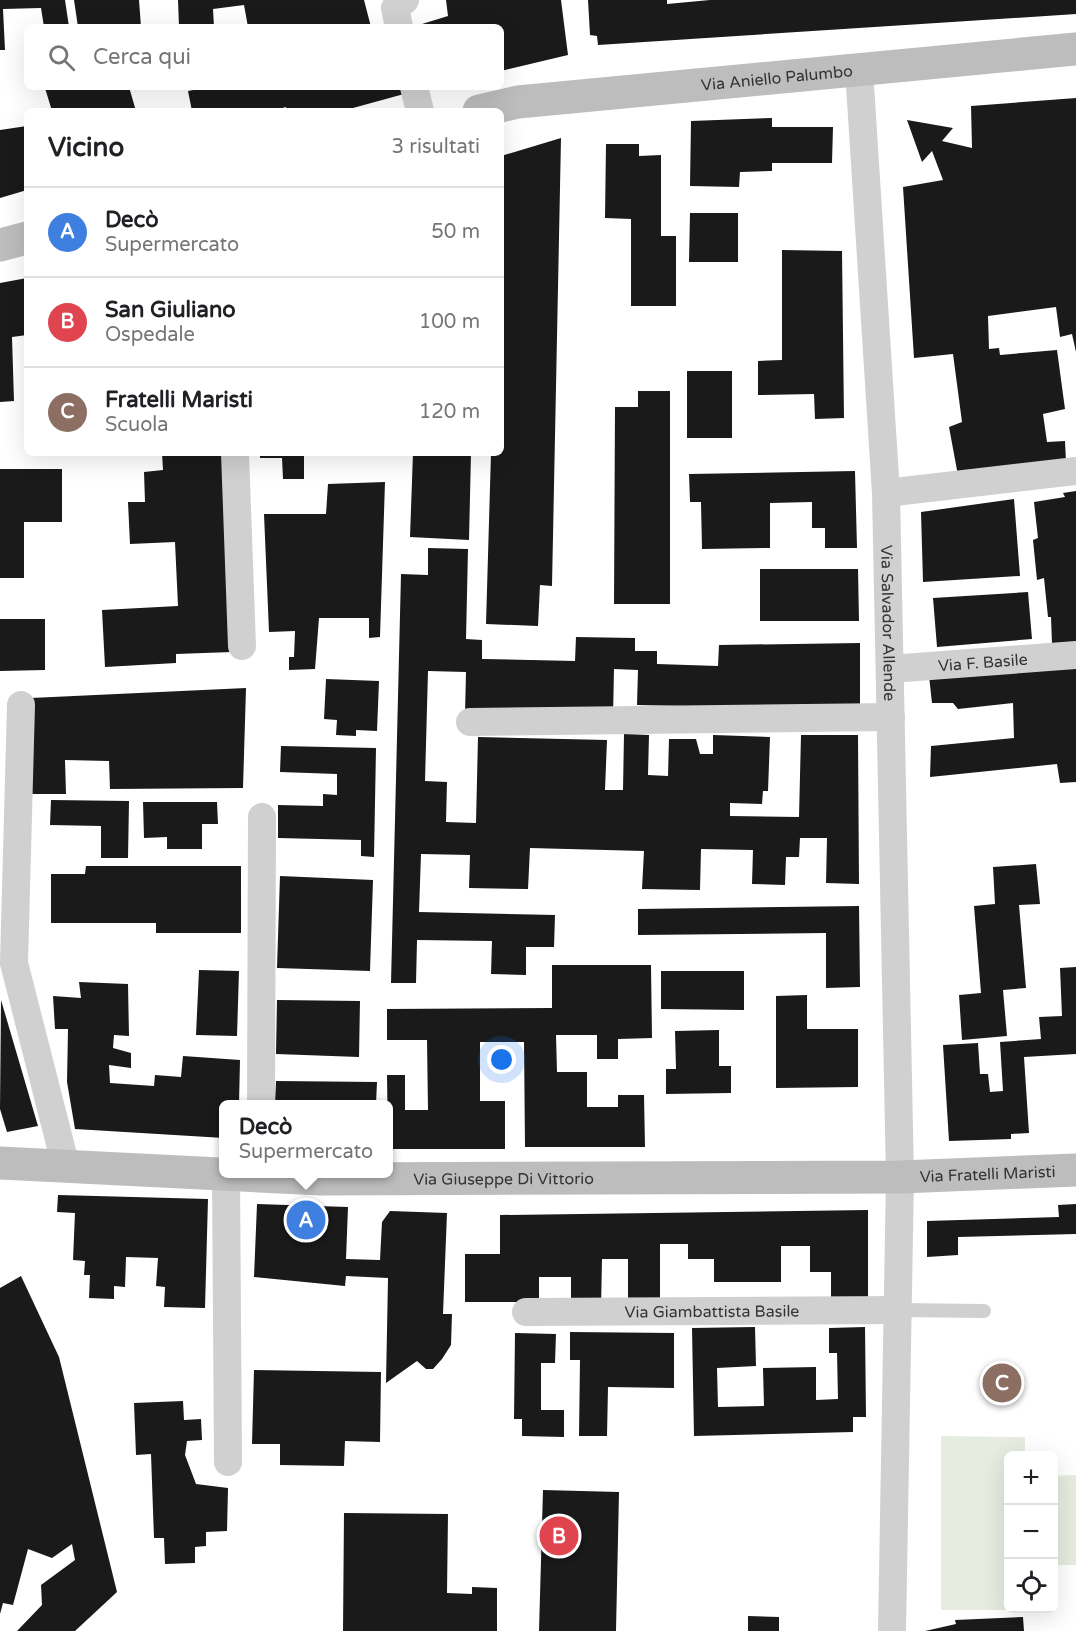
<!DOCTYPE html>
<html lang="it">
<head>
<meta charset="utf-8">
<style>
	body { margin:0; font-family:"Varela Round",sans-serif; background:#f6f6f6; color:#202124 }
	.controls { position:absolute; right:18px; bottom:18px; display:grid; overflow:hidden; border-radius:9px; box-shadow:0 6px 24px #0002 }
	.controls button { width:54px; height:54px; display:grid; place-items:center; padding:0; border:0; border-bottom:2px solid #e0e0e0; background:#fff; color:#202124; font:30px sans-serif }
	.you { position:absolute; left:502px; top:1060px; width:21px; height:21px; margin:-15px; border:4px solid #fff; border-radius:50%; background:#1a73e8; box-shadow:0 0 0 9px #1a73e833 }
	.badge { display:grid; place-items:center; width:39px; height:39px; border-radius:50%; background:#111827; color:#fff; font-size:20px; font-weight:700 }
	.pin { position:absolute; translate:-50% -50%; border:3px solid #fff; box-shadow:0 2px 6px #0006 }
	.popup { position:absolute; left:219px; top:1100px; width:174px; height:78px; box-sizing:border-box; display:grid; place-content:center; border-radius:9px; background:#fff; filter:drop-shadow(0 2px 4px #0005); font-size:20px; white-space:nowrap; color:#757577 }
	.popup b { font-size:22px; color:#202124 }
	.popup::after { content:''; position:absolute; left:50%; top:100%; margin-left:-12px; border:12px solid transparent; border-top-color:#fff }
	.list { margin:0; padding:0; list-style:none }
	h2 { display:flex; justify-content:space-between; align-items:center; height:78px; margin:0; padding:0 24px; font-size:26px }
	h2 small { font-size:20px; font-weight:400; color:#757577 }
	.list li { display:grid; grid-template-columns:39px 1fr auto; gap:18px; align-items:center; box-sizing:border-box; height:90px; padding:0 24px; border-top:2px solid #e0e0e0 }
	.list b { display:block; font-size:22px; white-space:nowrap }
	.list p { margin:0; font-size:20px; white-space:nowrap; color:#757577 }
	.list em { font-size:20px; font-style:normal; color:#757577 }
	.icon { flex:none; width:33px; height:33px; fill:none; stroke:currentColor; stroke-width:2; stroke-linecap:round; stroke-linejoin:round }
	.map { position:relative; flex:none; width:1076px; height:1631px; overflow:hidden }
	.search { position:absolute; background:#fff; box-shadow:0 6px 24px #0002; left:24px; top:24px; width:480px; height:66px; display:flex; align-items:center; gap:15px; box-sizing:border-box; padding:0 21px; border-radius:9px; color:#757577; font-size:22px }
	.panel { position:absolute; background:#fff; box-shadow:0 6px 24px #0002; left:24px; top:108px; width:480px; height:348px; border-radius:9px }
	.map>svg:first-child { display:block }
</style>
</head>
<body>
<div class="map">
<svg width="1076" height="1631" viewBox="0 0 1076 1631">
	<rect width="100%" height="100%" fill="#fff"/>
	<path fill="#e6ecdf" d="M941 1436 1025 1437V1455L1008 1456V1608L1025 1609V1610H941Z
		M1076 1475V1565H1054V1476Z"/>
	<path fill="#1a1a1a" d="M0 0H65L69 27H44L41 8 3 9 5 50H0Z
		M74 0H139L141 27H78Z
		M178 0H364L371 27H248L244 5 213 9 214 27H179Z
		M446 0H561L568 55 501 71V27H423L422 24 448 16Z
		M588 0H667V4L710 0H1076V14L598 45 597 36 590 35Z
		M50 87H129L136 111H52L45 88Z
		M209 87H402L404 94 342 111H286V107L272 111H192L188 91Z
		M1076 98V352L1072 334 1060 337 1056 307 988 316 989 349 999 348 1000 355 1057 350 1065 409 1043 414 1047 442 1065 441 1066 462 959 481 949 427 962 422 953 354 914 358 903 187 943 180 932 151 922 162 907 120 953 128 942 141 972 148 971 106Z
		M772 118V127H833L832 163H772V171L740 172 739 187 690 186 691 121Z
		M27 126V190L0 198V130Z
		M561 138 552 586 540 585 538 626 486 624 491 453H501V156Z
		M606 144H639V156L661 155V236H676V306H631V219L605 218Z
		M690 213H738V262H689Z
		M782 250 842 251 844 418 815 419 814 394 758 395V361L782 360Z
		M27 278V335L12 337 14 401 0 402V283Z
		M687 371H732V438H687Z
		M638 391H670V604H614L615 407H638Z
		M162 453H222L232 652 176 654V663L105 667 102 610 178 606 175 542 130 544 128 502H145L144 472 163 470Z
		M260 453H304V479H283L282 458H260Z
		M413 453H471L469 540 410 537Z
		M0 469H62V522H24V578H0Z
		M855 471 857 548H825V528H812V502L770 503V548L702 549 701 502H690L689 474Z
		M385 482 380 637 369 638V618H319L315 669 289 670V657H294L295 631 269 632 264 514H326L328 484Z
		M1076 491V643L1052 644 1051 617H1048L1044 578 1037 580 1033 540 1038 538 1034 502 1065 497 1063 493Z
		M1014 499 1020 576 923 582 921 512Z
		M428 548 468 549 466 639 482 640V659L575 661 576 637 635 638V651H657V664L718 666 719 645 860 643V710L637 705 638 670 614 669 613 717 465 714 466 672 428 671 425 781 447 782 446 822 476 823 478 737 607 740 605 790H623L624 734 649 735 648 775 668 776 669 739H696L700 754H713V735L770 737 768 791H763L762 804 730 803V816L799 817 801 735H858L859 884 826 883 827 838H800L799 857H786L785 885 752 884 753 850 701 849 700 890 642 889 644 851 530 848 528 889 469 888 470 855 421 854 419 912 555 915 554 947H526V975L491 974 492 941 417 940 416 983H391L401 574 428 575Z
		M760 569H858L859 621H760Z
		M1028 592 1032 639 937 647 933 598Z
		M0 619H45V670L0 671Z
		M1076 666V782L1060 783 1057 764 930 777 931 746 1014 738 1013 703 958 709 953 703H932L929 676Z
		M326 679 379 681 377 731 356 730V736L336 735 337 720 324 719Z
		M246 688 243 788 110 789 109 761 65 760 66 794H27L31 698Z
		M281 746 376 748 374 857 361 856V840L278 838V805L323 806V794L337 795V774L280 772Z
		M51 800 129 801 128 858H101V826L50 825Z
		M143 802H217L218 824H202V849H167V837L144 838Z
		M1036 864 1040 904 1019 905 1026 988 1003 990 1007 1036 962 1040 959 995 981 993 974 906 995 904 993 867Z
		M86 866H241V933H156V923H51V874H85Z
		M280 876 373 880 370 971 277 968Z
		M859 906 860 987 826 988V933L638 935V909Z
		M552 965H651L652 1038 618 1039V1059H597V1035H556L557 1072H587V1107H618V1095H644L645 1147H525L524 1042H480V1101H505V1149H388L387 1075H405V1110H428L427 1040H387V1009L552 1008Z
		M1076 967V1054L1024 1057 1029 1133 1011 1134V1139L949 1141 943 1045 978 1043 980 1074H988L990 1092 1003 1091 1000 1042 1041 1039 1039 1017 1062 1016 1060 968Z
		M199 970 239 971 237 1036 196 1035Z
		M661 971H744V1010L661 1009Z
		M79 982 128 984 129 1036 114 1035 113 1048 131 1053V1068L109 1065 110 1083 154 1086 155 1075 181 1077 183 1056 240 1060 239 1104H224V1138L75 1129 67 1082 68 1029H55L53 996 81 998Z
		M807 995V1029H858V1087L776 1088V996Z
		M1 1000 38 1126 7 1132 0 1109Z
		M277 1000 360 1001 359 1057 276 1054Z
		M719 1030V1066H731V1093L666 1094V1069H676L675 1031Z
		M276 1081 377 1082 376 1104H275Z
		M58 1195 208 1199 205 1308 164 1307 165 1287 156 1286 158 1258 126 1257 125 1287 114 1286V1299L89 1298 90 1275H84L85 1261 73 1260 75 1213 57 1212Z
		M257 1204 348 1207 346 1259 380 1260 382 1222 390 1211 447 1213 443 1314H452L451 1345 442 1359 433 1369H426L417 1361 386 1383 388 1278 346 1276 345 1286 254 1277Z
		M1076 1204V1234L958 1237V1255L927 1257V1221L1059 1217 1058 1205Z
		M868 1210V1301H831V1272H810V1246H781V1282H714V1259H688V1244H660V1303H628V1259H602L601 1309H571V1277H539V1302H465V1254H500V1215Z
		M21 1276 59 1357 117 1592 75 1631H17L42 1605 41 1585 75 1560 72 1544 52 1558 28 1549 13 1605 3 1603 0 1614V1288Z
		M755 1327 756 1366 717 1368 718 1407 764 1406 763 1368 816 1367V1400L838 1399 837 1353H829V1328L865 1327 866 1417H853V1432L694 1436 692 1328Z
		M570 1332 674 1333V1388L608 1387 607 1436H579L580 1360H570Z
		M515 1333 556 1334 555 1363H541V1410H564V1437L522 1436V1419H514Z
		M254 1370 381 1372 380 1442 345 1441 344 1466 280 1465V1444H252Z
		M183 1401 184 1420 201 1419 202 1440 187 1441 185 1455 196 1484 228 1488 227 1531 206 1532V1546L195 1547V1563L165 1564 164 1538H154L151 1454 136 1455 134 1403Z
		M543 1490 619 1492 616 1631H539Z
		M344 1513 448 1514 447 1593 472 1594V1587L497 1588V1631H343Z
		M748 1616 779 1617V1631H748Z
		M1023 1617 1024 1631H925L956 1624 955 1620Z"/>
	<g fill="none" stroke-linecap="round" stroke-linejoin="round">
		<path stroke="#d0d0d0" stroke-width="14" d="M897 1310 984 1311"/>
		<g stroke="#d0d0d0" stroke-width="28">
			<path d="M399 27 395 8 405 0"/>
			<path id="s1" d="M859 69 886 493 900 1177 892 1631"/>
			<path d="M414 87 420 111"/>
			<path d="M235 453 242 646"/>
			<path d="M886 493 1076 471"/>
			<path id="s2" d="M890 669 1076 655"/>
			<path d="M21 705 14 963 66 1167"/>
			<path d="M470 722 891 717"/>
			<path d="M261 1104 262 817"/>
			<path d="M226 1174 228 1462"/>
			<path id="s3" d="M526 1312 897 1310"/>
		</g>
		<g stroke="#bdbdbd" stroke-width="33">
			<path id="s4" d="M479 111 518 102 1076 49"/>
			<path d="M0 245 27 238"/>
			<path id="s5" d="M0 1163 321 1179 900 1177 1076 1170"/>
		</g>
	</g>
	<g text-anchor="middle" stroke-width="6" stroke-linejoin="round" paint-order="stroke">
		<g font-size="16" fill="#333" stroke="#fff">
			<text dy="6" stroke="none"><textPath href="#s4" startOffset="300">Via Aniello Palumbo</textPath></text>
			<text dy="6" stroke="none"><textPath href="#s1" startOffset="555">Via Salvador Allende</textPath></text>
			<text dy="6" stroke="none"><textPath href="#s2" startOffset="93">Via F. Basile</textPath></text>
			<text dy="6" stroke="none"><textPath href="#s5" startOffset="988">Via Fratelli Maristi</textPath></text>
			<text dy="6" stroke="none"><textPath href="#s5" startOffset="504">Via Giuseppe Di Vittorio</textPath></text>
			<text dy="6" stroke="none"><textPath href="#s3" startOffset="186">Via Giambattista Basile</textPath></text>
		</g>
	</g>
</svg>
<div class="controls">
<button>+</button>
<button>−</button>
<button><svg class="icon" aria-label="locate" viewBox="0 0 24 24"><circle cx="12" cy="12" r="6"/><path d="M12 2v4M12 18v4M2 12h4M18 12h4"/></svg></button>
</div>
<div class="you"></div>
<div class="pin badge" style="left:306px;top:1220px;background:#3f7fe0">A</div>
<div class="popup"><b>Decò</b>Supermercato</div>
<div class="pin badge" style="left:559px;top:1536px;background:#e0444e">B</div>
<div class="pin badge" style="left:1002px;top:1383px;background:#8d6e63">C</div>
<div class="search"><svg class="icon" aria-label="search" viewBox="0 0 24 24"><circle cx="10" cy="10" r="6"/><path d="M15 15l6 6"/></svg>Cerca qui</div>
<section class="panel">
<h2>Vicino<small>3 risultati</small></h2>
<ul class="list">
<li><span class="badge" style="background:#3f7fe0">A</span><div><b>Decò</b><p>Supermercato</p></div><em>50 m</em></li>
<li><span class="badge" style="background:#e0444e">B</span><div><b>San Giuliano</b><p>Ospedale</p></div><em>100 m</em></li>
<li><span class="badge" style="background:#8d6e63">C</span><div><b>Fratelli Maristi</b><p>Scuola</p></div><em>120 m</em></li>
</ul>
</section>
</div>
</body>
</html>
